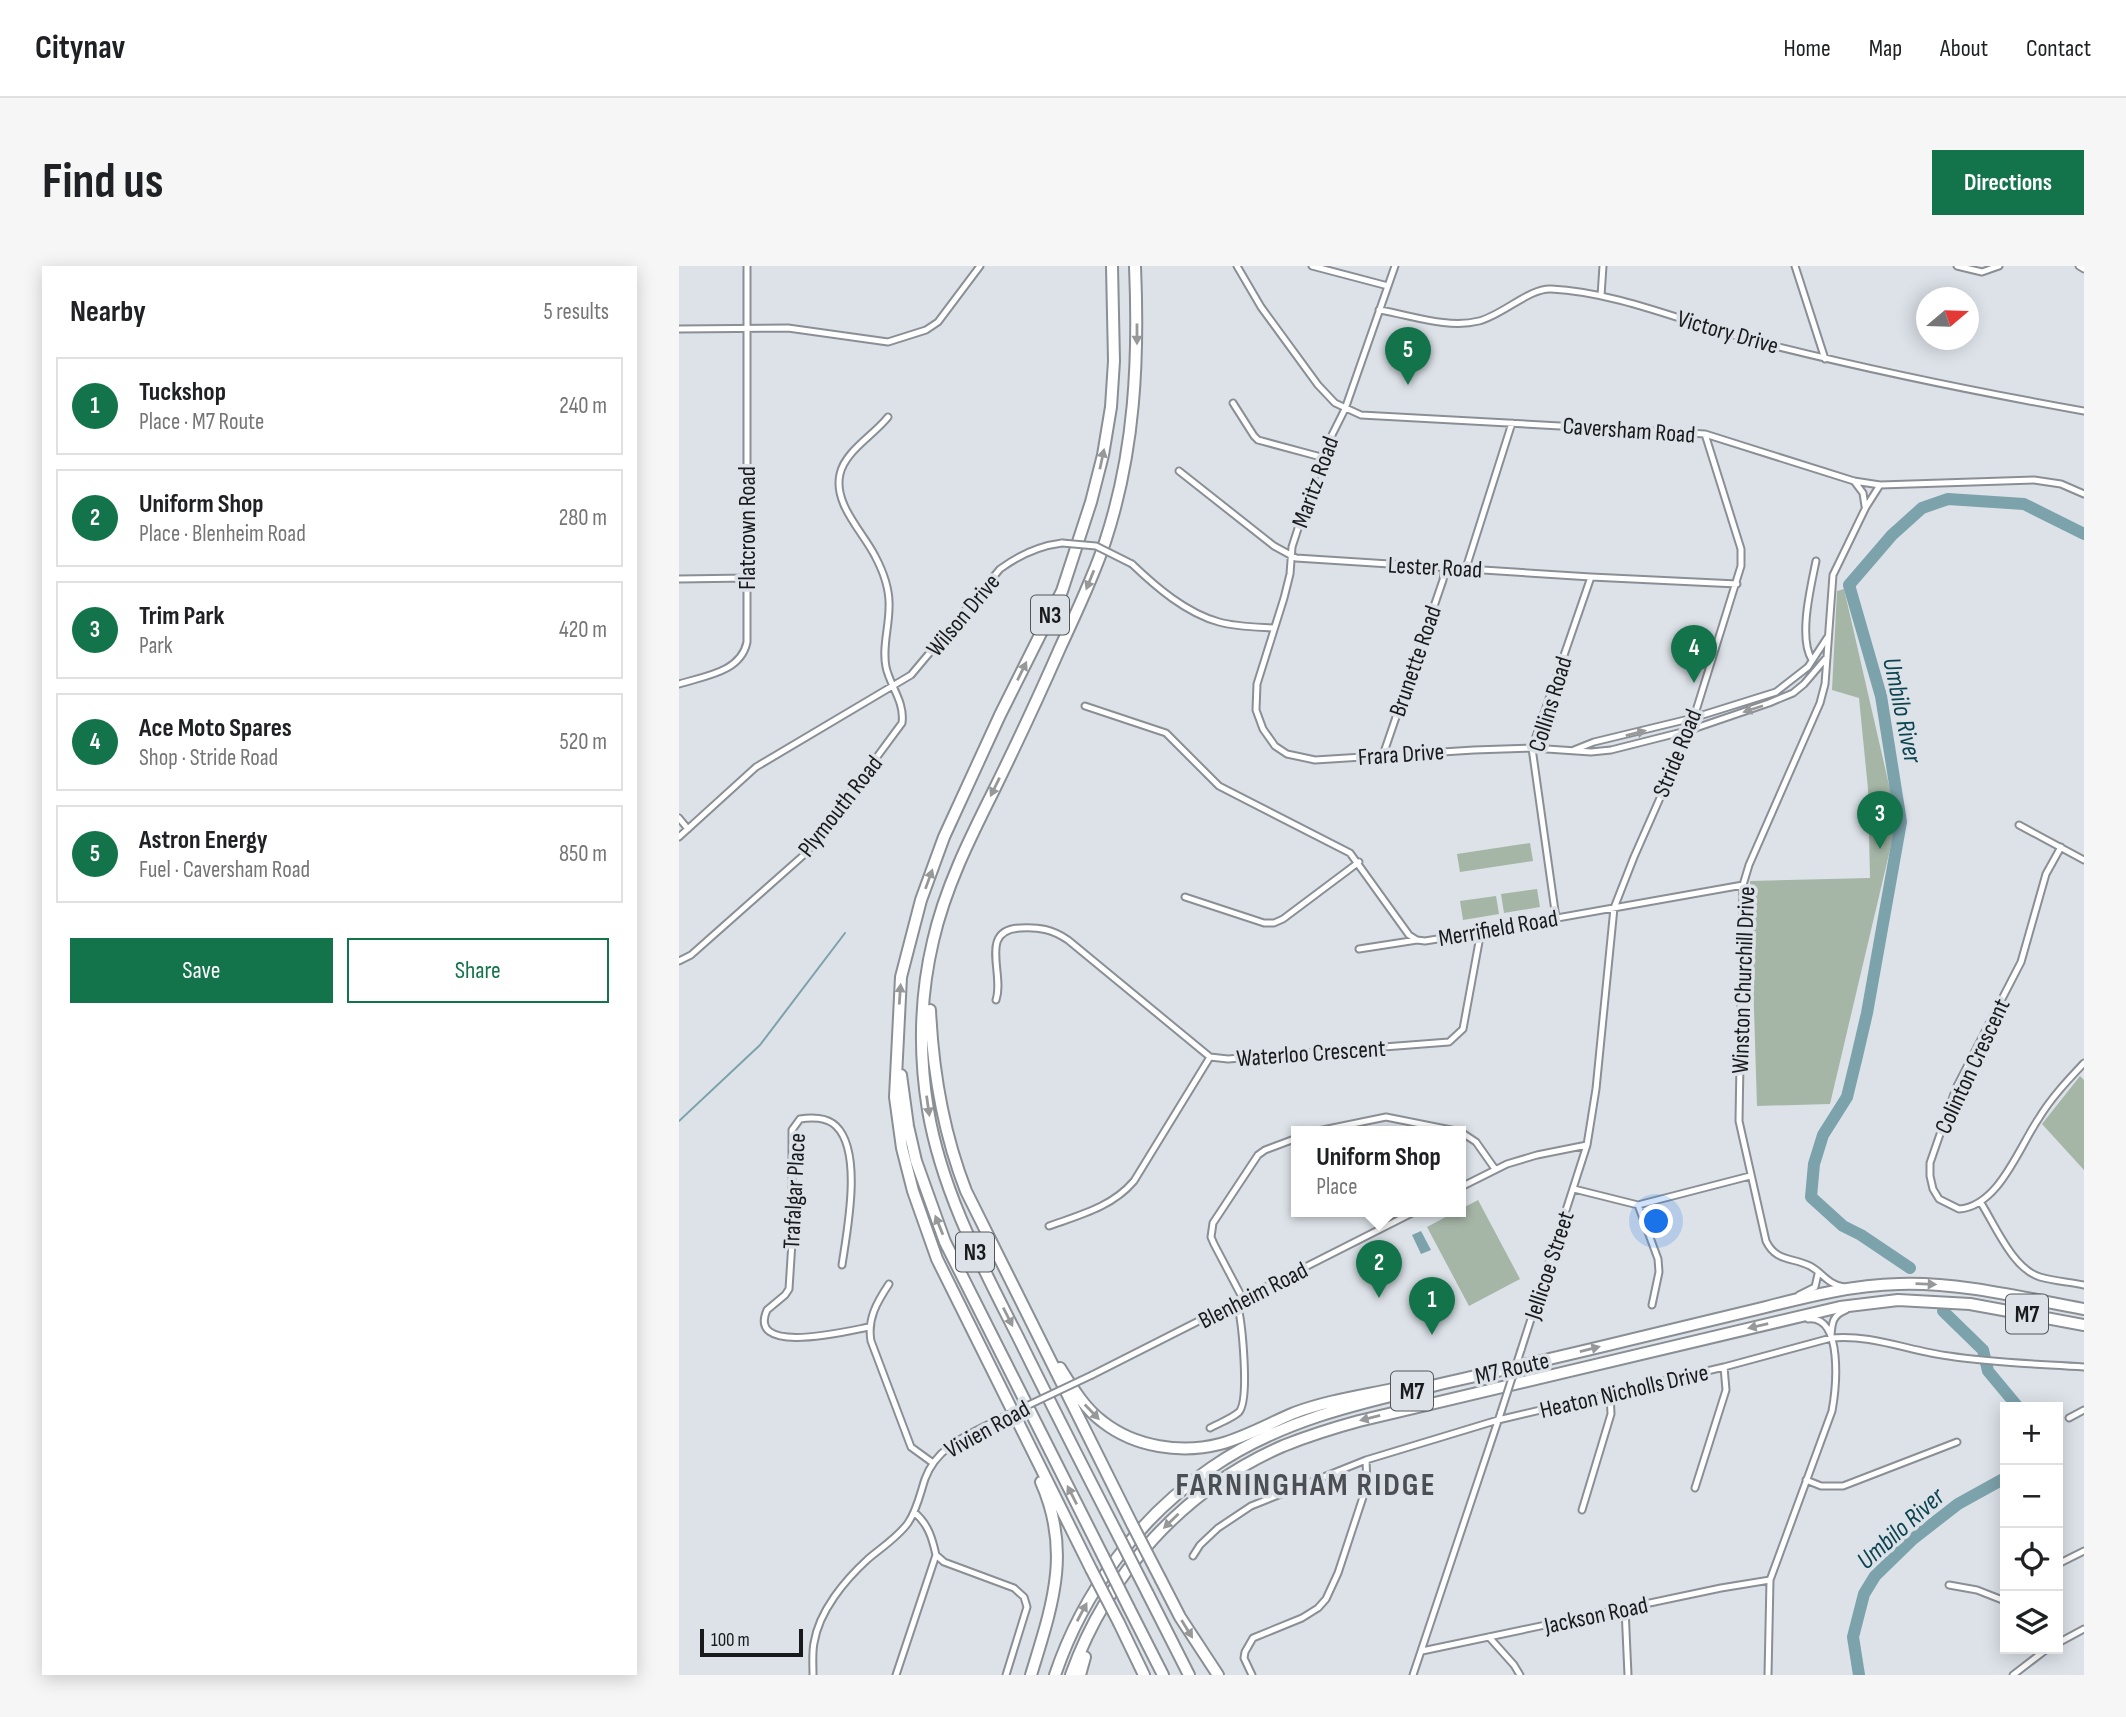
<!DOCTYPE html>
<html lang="en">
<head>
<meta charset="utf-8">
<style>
	body { margin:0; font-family:"Sofia Sans Condensed",sans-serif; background:#f6f6f6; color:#202124 }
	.controls { position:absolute; right:21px; bottom:21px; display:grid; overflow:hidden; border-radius:0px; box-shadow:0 4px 18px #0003 }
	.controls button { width:63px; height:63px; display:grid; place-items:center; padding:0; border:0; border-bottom:2px solid #e0e0e0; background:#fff; color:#202124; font:35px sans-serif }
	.compass { position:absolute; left:1237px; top:21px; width:63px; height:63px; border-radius:50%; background:#fff; box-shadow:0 4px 18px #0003; rotate:71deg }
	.scale { position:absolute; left:21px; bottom:18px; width:103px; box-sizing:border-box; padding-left:7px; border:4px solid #181a1c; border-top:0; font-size:19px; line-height:24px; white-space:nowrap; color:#181a1c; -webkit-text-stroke:5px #dce2e8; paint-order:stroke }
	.you { position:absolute; left:978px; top:956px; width:24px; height:24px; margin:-18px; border:5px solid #fff; border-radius:50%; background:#1a73e8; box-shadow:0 0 0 10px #1a73e833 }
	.badge { display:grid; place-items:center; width:46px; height:46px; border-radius:50%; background:#13744b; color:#fff; font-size:23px; font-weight:700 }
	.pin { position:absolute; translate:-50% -58px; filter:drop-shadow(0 2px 4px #0008) }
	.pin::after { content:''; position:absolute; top:37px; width:24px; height:21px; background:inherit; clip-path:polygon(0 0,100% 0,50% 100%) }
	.popup { position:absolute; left:612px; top:860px; width:175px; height:91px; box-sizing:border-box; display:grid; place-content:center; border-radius:0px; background:#fff; filter:drop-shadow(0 2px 5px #0005); font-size:23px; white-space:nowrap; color:#757577 }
	.popup b { font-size:26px; color:#202124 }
	.popup::after { content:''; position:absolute; left:50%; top:100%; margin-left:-14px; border:14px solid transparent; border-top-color:#fff }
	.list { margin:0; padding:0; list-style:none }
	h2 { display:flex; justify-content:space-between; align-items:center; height:91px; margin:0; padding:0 28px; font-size:30px }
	h2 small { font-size:23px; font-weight:400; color:#757577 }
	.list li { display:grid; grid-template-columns:46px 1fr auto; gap:21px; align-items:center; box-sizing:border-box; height:98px; margin:0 14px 14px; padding:0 14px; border:2px solid #e0e0e0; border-radius:0px }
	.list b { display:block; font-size:26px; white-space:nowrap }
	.list p { margin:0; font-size:23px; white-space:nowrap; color:#757577 }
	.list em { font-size:23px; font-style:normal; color:#757577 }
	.actions { display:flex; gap:14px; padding:21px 28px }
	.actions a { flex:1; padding:16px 0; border:2px solid #13744b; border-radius:0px; text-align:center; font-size:24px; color:#13744b }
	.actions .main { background:#13744b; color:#fff }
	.icon { flex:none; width:38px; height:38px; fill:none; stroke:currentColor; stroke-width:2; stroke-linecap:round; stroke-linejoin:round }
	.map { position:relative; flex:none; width:1405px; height:1409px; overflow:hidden; border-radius:0px }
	header { display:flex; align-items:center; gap:42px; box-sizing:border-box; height:98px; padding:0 35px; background:#fff; border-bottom:2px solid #e0e0e0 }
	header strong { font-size:33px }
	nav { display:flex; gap:38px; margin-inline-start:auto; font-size:24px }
	.intro { display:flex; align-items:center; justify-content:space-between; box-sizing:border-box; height:168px; padding:0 42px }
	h1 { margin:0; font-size:49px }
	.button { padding:18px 32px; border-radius:0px; background:#13744b; color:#fff; font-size:24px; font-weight:700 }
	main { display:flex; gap:42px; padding:0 42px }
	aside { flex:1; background:#fff; border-radius:0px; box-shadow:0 4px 18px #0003 }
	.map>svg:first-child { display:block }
</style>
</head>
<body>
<header>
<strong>Citynav</strong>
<nav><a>Home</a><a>Map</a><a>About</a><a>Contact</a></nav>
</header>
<div class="intro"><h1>Find us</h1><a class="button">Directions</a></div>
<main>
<aside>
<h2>Nearby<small>5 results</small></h2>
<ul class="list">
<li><span class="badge">1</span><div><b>Tuckshop</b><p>Place · M7 Route</p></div><em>240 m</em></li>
<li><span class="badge">2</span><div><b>Uniform Shop</b><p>Place · Blenheim Road</p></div><em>280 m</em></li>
<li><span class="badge">3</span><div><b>Trim Park</b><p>Park</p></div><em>420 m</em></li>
<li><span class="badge">4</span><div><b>Ace Moto Spares</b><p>Shop · Stride Road</p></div><em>520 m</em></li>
<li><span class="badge">5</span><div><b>Astron Energy</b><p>Fuel · Caversham Road</p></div><em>850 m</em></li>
</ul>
<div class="actions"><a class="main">Save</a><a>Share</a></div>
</aside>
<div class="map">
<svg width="1405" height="1409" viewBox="0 0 1405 1409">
	<rect width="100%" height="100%" fill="#dce2e8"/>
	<path fill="#a5b5a6" d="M1165 323 1218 554 1151 838 1078 840 1071 615 1191 612 1189 523 1180 432 1153 424 1158 325Z
		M851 577 854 595 781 606 778 588Z
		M858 623 861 641 825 647 822 628Z
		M817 630 820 648 784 654 781 635Z
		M1401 810 1405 814V904L1363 858Z
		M799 934 841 1013 790 1040 748 961 776 946H782V943Z"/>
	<path fill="#7ca2ab" d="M742 965 752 984 742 988 733 969Z"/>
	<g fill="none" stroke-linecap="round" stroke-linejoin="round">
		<path stroke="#7ca2ab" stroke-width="2" d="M0 855 81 779 166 667"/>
		<path stroke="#7ca2ab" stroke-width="12" d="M1231 1002 1182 969 1164 960 1132 931 1135 898 1144 869 1168 831 1178 790 1188 747 1222 556 1202 430 1170 319 1213 269 1243 242 1269 233 1345 238 1405 268
			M1264 1045 1304 1084 1309 1105 1339 1141
			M1180 1409 1174 1371 1185 1328 1196 1310 1234 1273 1279 1238 1326 1212"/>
		<g stroke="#8a8f95" stroke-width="9">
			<path id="street" d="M558 0 582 41 639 119 656 137 682 149 1026 168 1175 215 1201 219 1355 214 1382 218 1405 228
				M633 0 709 20
				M716 0 666 143 642 191 613 281 611 308 605 332 578 418 577 444 584 463 596 480 608 488 636 494 795 484 853 482 912 486 932 484 1011 464 1090 437 1114 427 1125 418 1148 391
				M1116 0 1146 93
				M1278 0 1303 6 1320 0
				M1400 0 1405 3
				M922 30 924 0
				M700 44C732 49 768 63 800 55 824 49 850 22 872 23 938 26 1008 57 1072 74 1182 102 1293 125 1405 145
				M0 63 109 62 209 76 247 64 259 56 301 0
				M554 137 575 170 579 174 642 191
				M500 205 595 280 617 292 912 311 1058 318
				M1175 215 1184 227 1186 240
				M453 298C477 321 507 347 540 356 558 361 578 361 595 362
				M787 302 833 157
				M0 313 69 312
				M1133 394C1119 372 1132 320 1137 295
				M0 418C26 410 62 406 68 376V0
				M406 440 487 467 540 520 671 587 730 669 738 674 746 675 771 671 1064 619
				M895 484 915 476 1014 452 1097 426 1129 401 1148 372
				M704 489 764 314 766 301
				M0 552 9 563
				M1340 559 1405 594
				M0 571 77 501 232 409 321 303C340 289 359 280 383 277
				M1382 581 1367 608 1342 696 1277 822 1251 897V910L1254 923 1260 933 1280 943C1320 940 1340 881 1360 852 1372 832 1389 814 1405 797
				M506 631 585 657H595L604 653 680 596
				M877 652 853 482 912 311
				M680 683 738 674
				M0 695 12 689 127 587 223 457C226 436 211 420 207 401 203 382 210 361 210 342 211 325 204 305 196 290 184 266 154 238 161 208 166 185 195 169 209 151
				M317 734C326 708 299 664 341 662 360 661 373 663 389 674L531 791 549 793 770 776 784 763 802 665
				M634 866 707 851 782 866
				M782 866 797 876 816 903
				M782 921 828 898 858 889 908 879
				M895 923 959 939 1071 910
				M1302 937C1316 959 1334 1003 1361 1011 1375 1015 1390 1016 1405 1019
				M959 939 979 993 980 1006 973 1039
				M370 960C401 949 433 941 455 915L531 791
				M163 999C168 965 184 886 157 860 148 851 132 851 121 853L113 864V976L110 1023 106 1029 88 1044C67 1091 173 1064 190 1061
				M210 1018C198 1036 188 1053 192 1075L232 1181 254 1197
				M1165 1021C1148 1018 1144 1007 1131 1000 1113 991 1097 996 1087 975L1060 855 1064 619 1070 599 1141 437 1146 418 1154 309 1187 241 1201 219
				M1120 1029 1136 1021 1139 1008
				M564 1033 535 978 532 971 534 957 579 889 586 884 618 872
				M1152 1069C1153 1056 1154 1049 1167 1044
				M842 1084 908 879 917 823 935 642 955 591 1011 464 1062 300V283L1026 168
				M413 1109 735 946
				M1390 1152 1405 1144
				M531 1162C540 1157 552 1153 560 1146 571 1133 563 1055 558 1037
				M1127 1214 1142 1220H1164L1278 1176
				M1016 1222 1047 1124 1045 1101
				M903 1244 932 1148 931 1127
				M257 1289 265 1296 335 1322 345 1331 348 1341 327 1409
				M514 1290 521 1279 539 1262 572 1240 687 1194 819 1154 1045 1101 1152 1072C1193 1068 1230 1085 1270 1090 1314 1097 1360 1098 1405 1101
				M1379 1298 1405 1285
				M1270 1319 1298 1324 1326 1335
				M946 1342 949 1409
				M810 1371 835 1399 841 1409
				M1379 1377 1405 1363
				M743 1385 1042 1322 1091 1314
				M134 1409C134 1398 133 1387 135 1377 140 1345 166 1314 189 1293 202 1282 219 1271 229 1257 238 1244 241 1228 246 1213 258 1180 289 1169 318 1154
				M217 1409 257 1289C253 1271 249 1258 235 1246
				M573 1409 565 1392 566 1386 574 1372 623 1352 639 1342 647 1333 659 1307 688 1219 687 1194
				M734 1409 822 1146
				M1089 1409 1091 1314 1153 1145C1157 1123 1165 1049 1129 1053
				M1334 1409 1368 1383"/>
		</g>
		<g stroke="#8a8f95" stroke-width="14">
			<path id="highway" d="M251 744C254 808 264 866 287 925L453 1258
				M222 809 229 860 237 895 266 976 424 1290
				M381 1102C393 1121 405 1142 424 1156 456 1181 502 1188 541 1178 567 1171 591 1157 615 1147 647 1135 681 1130 714 1123
				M440 1271C406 1205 372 1138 339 1071 302 998 263 926 249 844 240 789 241 730 254 675 266 622 291 572 315 524 338 477 360 430 381 382 397 347 414 312 426 276 456 185 460 94 456 0
				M412 1303 258 993 234 925 223 882 216 831 222 711 242 634 265 571 321 449 383 325 412 236 424 189 432 141 435 95 433 0
				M482 1314 501 1351 539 1409
				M469 1328 510 1409
				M450 1342 484 1409
				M440 1357 465 1409
				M352 1409C373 1340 393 1286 362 1216
				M376 1409C404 1326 459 1252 532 1202 605 1151 694 1134 779 1114 836 1101 893 1088 950 1074 996 1063 1041 1052 1087 1041 1130 1030 1175 1019 1220 1018 1282 1016 1344 1032 1405 1043
				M392 1409C428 1308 505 1223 604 1180 629 1170 654 1162 680 1155L1161 1041 1219 1034 1291 1038 1405 1059
				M401 1409 406 1391"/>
		</g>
		<use href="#street" stroke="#fff" stroke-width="5"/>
		<use href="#highway" stroke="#fff" stroke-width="10"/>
		<g stroke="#8a8f95" stroke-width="9" stroke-linecap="butt">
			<path id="street-bridge" d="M383 277 417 280 453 298
				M822 1146 842 1084
				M318 1154 413 1109"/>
		</g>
		<g stroke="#8a8f95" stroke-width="14" stroke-linecap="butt">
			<path id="highway-bridge" d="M453 1258 482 1314
				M440 1271 469 1328
				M424 1290 450 1342
				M412 1303 440 1357"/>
		</g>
		<use href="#street-bridge" stroke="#fff" stroke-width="5"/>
		<use href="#highway-bridge" stroke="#fff" stroke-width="10"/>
	</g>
	<defs><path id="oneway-solid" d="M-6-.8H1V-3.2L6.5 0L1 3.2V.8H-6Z" transform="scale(1.75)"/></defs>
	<g fill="#979899">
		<use href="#oneway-solid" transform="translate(458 68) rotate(90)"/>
		<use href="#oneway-solid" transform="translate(423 193) rotate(-78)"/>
		<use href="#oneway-solid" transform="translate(411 314) rotate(112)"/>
		<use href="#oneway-solid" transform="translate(343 405) rotate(-64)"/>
		<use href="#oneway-solid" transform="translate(1074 443) rotate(162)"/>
		<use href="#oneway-solid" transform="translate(957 467) rotate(-14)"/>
		<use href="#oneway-solid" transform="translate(316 521) rotate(116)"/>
		<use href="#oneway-solid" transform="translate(250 613) rotate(-70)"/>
		<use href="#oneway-solid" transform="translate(221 728) rotate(-86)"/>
		<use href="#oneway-solid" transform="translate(249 840) rotate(82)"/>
		<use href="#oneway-solid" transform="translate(260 959) rotate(-112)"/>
		<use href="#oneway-solid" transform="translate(1247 1018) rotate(2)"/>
		<use href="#oneway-solid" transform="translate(329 1051) rotate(63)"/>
		<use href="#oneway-solid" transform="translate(1079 1060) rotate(167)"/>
		<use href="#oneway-solid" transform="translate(911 1083) rotate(-14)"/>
		<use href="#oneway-solid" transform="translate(413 1146) rotate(46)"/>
		<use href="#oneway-solid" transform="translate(691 1152) rotate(166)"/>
		<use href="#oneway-solid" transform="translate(393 1229) rotate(-117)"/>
		<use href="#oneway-solid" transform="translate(492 1255) rotate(136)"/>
		<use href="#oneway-solid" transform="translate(403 1346) rotate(-62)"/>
		<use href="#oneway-solid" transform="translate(508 1363) rotate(58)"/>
	</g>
	<g text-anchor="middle" stroke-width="7" stroke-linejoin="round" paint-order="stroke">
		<g fill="#dce2e8" stroke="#535659" stroke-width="2">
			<rect x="352" y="329.5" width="38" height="39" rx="5"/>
			<rect x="277" y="966.5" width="38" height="39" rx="5"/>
			<rect x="1327" y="1028.5" width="42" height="39" rx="5"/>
			<rect x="712" y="1105.5" width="42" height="39" rx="5"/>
		</g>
		<g font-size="23" font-weight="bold" fill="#181a1c">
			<text x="371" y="357">N3</text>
			<text x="296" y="994">N3</text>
			<text x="1348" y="1056">M7</text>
			<text x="733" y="1133">M7</text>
		</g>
		<g font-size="24" fill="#181a1c" stroke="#dce2e8">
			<text transform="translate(1049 66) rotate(16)" y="8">Victory Drive</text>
			<text transform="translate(950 164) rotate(4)" y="8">Caversham Road</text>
			<text transform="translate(636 216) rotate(-70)" y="8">Maritz Road</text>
			<text transform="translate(68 262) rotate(-90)" y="8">Flatcrown Road</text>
			<text transform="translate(756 301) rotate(3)" y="8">Lester Road</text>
			<text transform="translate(284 349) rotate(-50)" y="8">Wilson Drive</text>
			<text transform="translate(736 395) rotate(-71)" y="8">Brunette Road</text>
			<text transform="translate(871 438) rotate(-73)" y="8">Collins Road</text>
			<text transform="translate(998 487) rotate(-68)" y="8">Stride Road</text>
			<text transform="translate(722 488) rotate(-4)" y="8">Frara Drive</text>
			<text transform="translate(161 540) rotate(-52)" y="8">Plymouth Road</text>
			<text transform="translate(819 662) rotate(-10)" y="8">Merrifield Road</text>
			<text transform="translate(1064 714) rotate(-88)" y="8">Winston Churchill Drive</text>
			<text transform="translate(632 787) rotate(-4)" y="8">Waterloo Crescent</text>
			<text transform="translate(1293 800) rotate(-65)" y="8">Colinton Crescent</text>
			<text transform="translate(115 925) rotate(-87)" y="8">Trafalgar Place</text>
			<text transform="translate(870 999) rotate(-72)" y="8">Jellicoe Street</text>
			<text transform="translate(574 1029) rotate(-27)" y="8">Blenheim Road</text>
			<text transform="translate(833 1102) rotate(-13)" y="8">M7 Route</text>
			<text transform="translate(945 1125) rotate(-13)" y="8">Heaton Nicholls Drive</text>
			<text transform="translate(308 1163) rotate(-29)" y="8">Vivien Road</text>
			<text transform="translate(917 1349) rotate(-12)" y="8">Jackson Road</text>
		</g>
		<g font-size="26" font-style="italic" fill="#0a4450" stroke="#dce2e8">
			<text transform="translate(1224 444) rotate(78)" y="9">Umbilo River</text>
			<text transform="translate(1221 1262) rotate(-42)" y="9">Umbilo River</text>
		</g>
		<g font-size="32" font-weight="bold" letter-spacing="2" fill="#4b4f54" stroke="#dce2e8">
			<text x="627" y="1229">FARNINGHAM RIDGE</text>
		</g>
	</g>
</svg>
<div class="controls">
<button>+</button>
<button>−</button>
<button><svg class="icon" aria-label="locate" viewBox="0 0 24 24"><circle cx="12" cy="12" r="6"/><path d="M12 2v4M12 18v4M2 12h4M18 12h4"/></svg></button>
<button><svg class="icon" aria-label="layers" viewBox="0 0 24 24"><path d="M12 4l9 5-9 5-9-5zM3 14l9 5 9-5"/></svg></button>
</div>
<svg class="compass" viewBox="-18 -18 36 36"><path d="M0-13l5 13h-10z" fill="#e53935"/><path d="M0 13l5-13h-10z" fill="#757577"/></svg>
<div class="scale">100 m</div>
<div class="you"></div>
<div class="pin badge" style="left:753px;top:1069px">1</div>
<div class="pin badge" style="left:700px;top:1032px">2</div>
<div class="popup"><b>Uniform Shop</b>Place</div>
<div class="pin badge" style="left:1201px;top:583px">3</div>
<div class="pin badge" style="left:1015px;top:417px">4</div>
<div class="pin badge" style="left:729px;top:119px">5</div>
</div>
</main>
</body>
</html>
